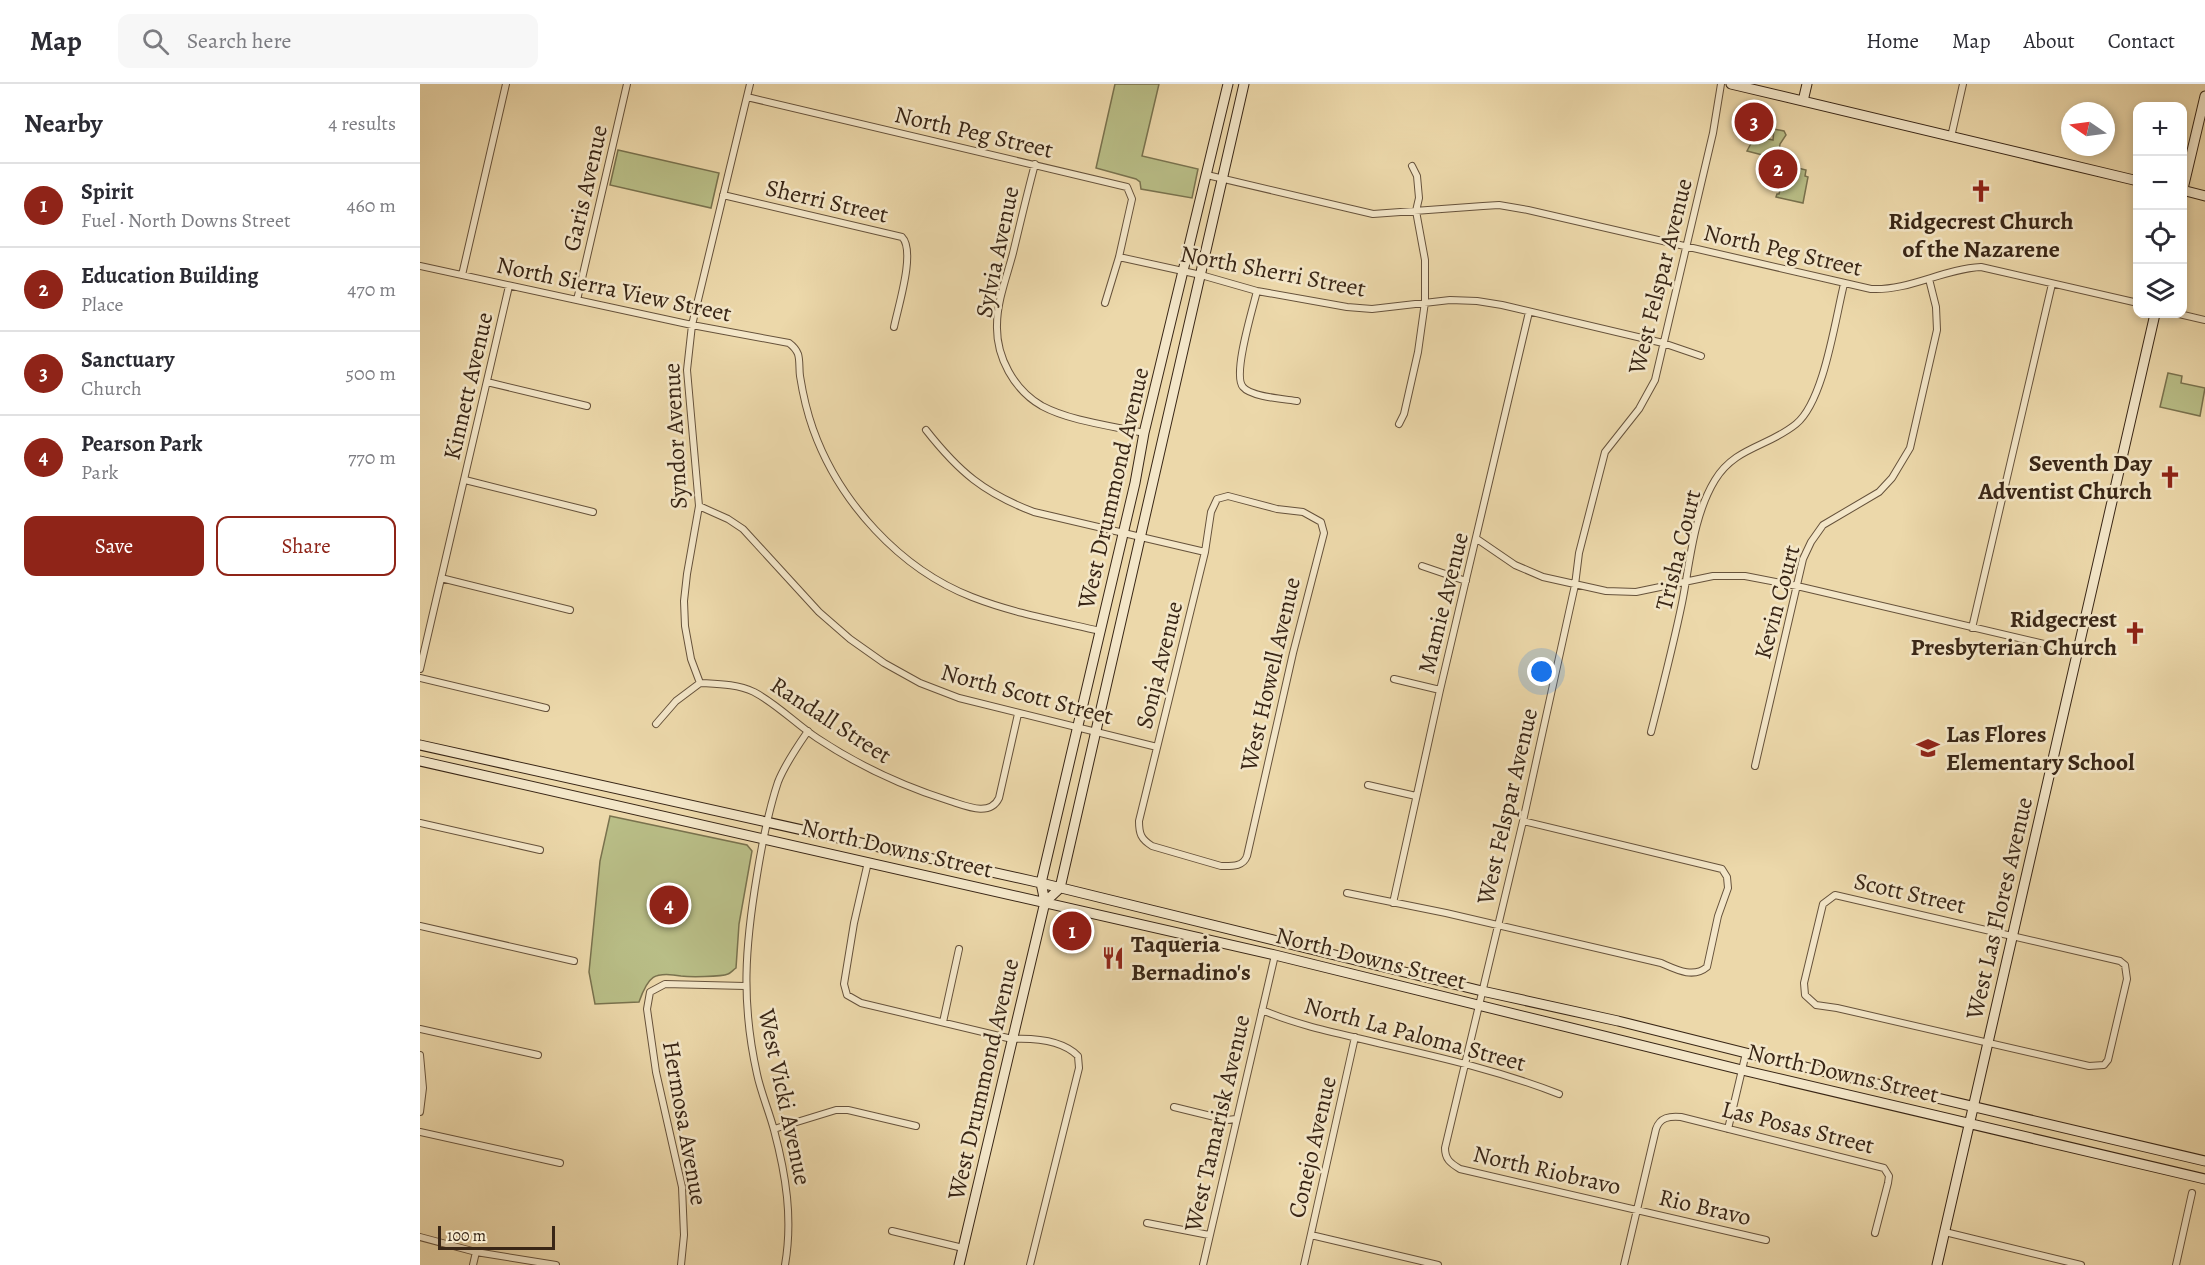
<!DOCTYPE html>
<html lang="en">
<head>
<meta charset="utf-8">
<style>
	body { margin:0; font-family:Alegreya,serif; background:#f7f7f7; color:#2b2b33 }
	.controls { position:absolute; right:18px; top:18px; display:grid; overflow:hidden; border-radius:12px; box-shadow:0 3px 9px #0003 }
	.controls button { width:54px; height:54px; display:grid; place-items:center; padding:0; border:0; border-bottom:2px solid #e1e1e2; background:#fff; color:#2b2b33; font:30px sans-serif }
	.compass { position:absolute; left:1641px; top:18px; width:54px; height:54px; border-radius:50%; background:#fff; box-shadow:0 3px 9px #0003; rotate:283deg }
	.scale { position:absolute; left:18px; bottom:15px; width:117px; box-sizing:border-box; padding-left:6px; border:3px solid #392616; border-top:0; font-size:16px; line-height:21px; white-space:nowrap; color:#392616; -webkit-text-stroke:4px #f3e6c8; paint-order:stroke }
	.you { position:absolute; left:1122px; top:588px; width:21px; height:21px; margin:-15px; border:4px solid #fff; border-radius:50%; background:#1a73e8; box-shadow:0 0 0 9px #1a73e833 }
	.badge { display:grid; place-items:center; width:39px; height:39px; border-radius:50%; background:#8f2418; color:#fff; font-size:20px; font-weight:700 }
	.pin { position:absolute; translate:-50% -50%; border:3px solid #fff; box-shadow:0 2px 6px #0006 }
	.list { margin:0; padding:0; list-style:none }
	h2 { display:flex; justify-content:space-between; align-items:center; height:78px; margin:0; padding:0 24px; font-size:26px }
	h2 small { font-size:20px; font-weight:400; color:#7c7c81 }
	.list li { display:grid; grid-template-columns:39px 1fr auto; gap:18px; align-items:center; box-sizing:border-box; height:84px; padding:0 24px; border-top:2px solid #e1e1e2 }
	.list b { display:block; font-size:22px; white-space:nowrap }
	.list p { margin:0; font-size:20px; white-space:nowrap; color:#7c7c81 }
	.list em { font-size:20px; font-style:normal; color:#7c7c81 }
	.actions { display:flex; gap:12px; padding:18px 24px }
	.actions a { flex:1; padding:14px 0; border:2px solid #8f2418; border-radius:12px; text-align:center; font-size:21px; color:#8f2418 }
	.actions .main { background:#8f2418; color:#fff }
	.icon { flex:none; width:33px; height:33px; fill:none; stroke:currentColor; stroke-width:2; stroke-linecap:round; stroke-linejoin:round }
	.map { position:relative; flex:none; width:1785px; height:1181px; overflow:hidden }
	header { display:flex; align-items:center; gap:36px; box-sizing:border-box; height:84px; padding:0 30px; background:#fff; border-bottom:2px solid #e1e1e2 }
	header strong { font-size:28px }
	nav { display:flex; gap:33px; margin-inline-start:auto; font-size:21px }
	.search { width:420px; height:54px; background:#f7f7f7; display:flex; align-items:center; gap:15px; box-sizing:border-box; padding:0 21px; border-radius:12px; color:#7c7c81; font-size:22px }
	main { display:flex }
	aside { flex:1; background:#fff }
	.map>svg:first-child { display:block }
</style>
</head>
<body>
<header>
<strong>Map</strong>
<div class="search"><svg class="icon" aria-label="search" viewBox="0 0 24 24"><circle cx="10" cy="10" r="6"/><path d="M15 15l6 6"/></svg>Search here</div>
<nav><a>Home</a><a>Map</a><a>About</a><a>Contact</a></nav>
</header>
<main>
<aside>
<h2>Nearby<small>4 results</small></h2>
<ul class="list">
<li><span class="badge">1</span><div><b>Spirit</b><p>Fuel · North Downs Street</p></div><em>460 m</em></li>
<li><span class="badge">2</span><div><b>Education Building</b><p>Place</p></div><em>470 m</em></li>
<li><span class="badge">3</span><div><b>Sanctuary</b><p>Church</p></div><em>500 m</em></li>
<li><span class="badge">4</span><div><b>Pearson Park</b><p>Park</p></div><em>770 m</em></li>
</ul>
<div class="actions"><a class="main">Save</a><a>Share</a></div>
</aside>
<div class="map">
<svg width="1785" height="1181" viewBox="0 0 1785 1181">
	<rect width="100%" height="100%" fill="#ecd8aa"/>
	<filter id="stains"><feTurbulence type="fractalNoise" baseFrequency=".00333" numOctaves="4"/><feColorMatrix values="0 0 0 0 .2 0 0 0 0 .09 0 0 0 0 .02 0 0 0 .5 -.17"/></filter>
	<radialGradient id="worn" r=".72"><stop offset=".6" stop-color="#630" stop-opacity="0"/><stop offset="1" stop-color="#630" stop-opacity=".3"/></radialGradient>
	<path fill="#b9be87" stroke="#79724e" stroke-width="1.5" d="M695 0H739L722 72 778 85 772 114 721 105 720 98 716 95 676 84Z
		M1354 45 1364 47 1366 51 1360 60 1358 75 1327 67 1335 52 1353 56Z
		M198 66 299 89 291 124 190 101Z
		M1366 81 1386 86 1385 92 1388 93 1383 119 1356 113 1357 110H1359Z
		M1748 289 1762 292 1761 299 1785 304 1780 332 1740 323Z
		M190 732 327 761 332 767 319 840 316 884C313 886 311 889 308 890 301 893 269 893 261 892 234 887 228 892 219 918L175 920 169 888 180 777Z"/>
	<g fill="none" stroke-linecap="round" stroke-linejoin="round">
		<g stroke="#66523b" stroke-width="8">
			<path id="street" d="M1301 0 1293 49 1235 296 1219 325 1185 368 1159 469 1155 501 1103 737 1025 1064C1025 1075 1030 1079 1040 1085L1346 1156
				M327 13 707 103 712 115 699 173 685 219
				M1531 53 1543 0
				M615 80C607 110 600 140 593 169 587 192 577 217 577 241 576 273 594 306 622 322 650 337 692 342 724 349
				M787 91 953 130 1063 122 1079 121 1108 126 1451 205C1489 207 1523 185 1561 183L1718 219
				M303 111 482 153C496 167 478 223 474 243
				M699 173 781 191 837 207 927 223 952 225 1030 216 1057 217 1082 221 1243 259 1281 272
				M0 182 272 241 369 259C373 262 376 265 378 270 380 276 379 285 380 292 383 311 387 328 393 345 419 418 480 485 552 513 593 529 637 537 680 547
				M42 191 86 0
				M837 207C833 224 812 291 823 303 831 313 864 315 877 317
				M157 216 207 0
				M1759 230 1785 236
				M67 298 167 322
				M979 340 984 330 998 268 1005 218V176L996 127 999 114 997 92 992 82
				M506 346C539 388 564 409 614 428L785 468
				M45 396 173 428
				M808 412 857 425 883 428 901 438 904 449 873 569 827 772C823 783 812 782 801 782L732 762C721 755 719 750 719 737L785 468 791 428 797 415Z
				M279 422 308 435 323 445 399 528 430 555 464 579 500 599 539 614 737 663
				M1057 455 1095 481 1123 493 1186 507 1216 508 1293 492H1325L1377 502 1658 568
				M1002 482 1046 497
				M21 494 150 526
				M1552 544 1632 200
				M0 585 89 202
				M0 594 126 624
				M974 595 1020 606
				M280 599 271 575 265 542 264 517 267 490 279 422 267 286 272 241 330 0
				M236 640 256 617 280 599C298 600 317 600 334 608 357 620 376 640 397 654 439 682 482 702 530 717 546 722 570 733 579 714L598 630
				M1231 648C1242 605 1253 563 1262 519 1270 479 1273 432 1295 396 1315 363 1348 363 1376 340 1404 317 1415 236 1424 200
				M1335 682 1383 475 1391 458 1403 441 1459 408 1472 394 1490 364 1517 246 1516 223 1509 195
				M948 701 996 712
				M0 739 120 766
				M448 778 434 839 424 900 427 911 441 919 592 955C614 954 642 956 658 972L659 984 610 1181
				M927 809 1026 829 1241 879C1255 885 1273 895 1287 883L1298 832 1308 804 1307 793 1302 785 1103 737
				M1415 811 1700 877 1705 881 1707 895 1688 976 1684 981 1669 982 1417 924 1396 921 1385 911 1384 899 1403 820Z
				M973 819 1020 606 1109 228
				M0 842 154 877
				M842 926C879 942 922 950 962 960 1023 974 1080 987 1139 1010
				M523 938 539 865
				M0 945 118 971
				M0 971 3 1004 0 1028
				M754 1023 807 1036 816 1035
				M354 1045 416 1026H428L496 1042
				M1308 1045 1326 969
				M0 1048 140 1079
				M727 1139 789 1151
				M472 1147 543 1164
				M1525 1148 1661 1181
				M891 1151 1018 1181
				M0 1153 56 1168 136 1181
				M53 1181 56 1168
				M261 1181 264 1151 262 1103 236 988 227 925 230 908 245 900 325 902
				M365 1181C373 1135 366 1091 354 1046 349 1027 341 1009 337 990 321 918 325 863 337 791 342 760 348 728 358 698 365 680 377 663 388 647
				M783 1181 855 871
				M884 1181 935 953
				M1204 1181 1236 1045C1240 1033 1250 1032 1261 1033L1464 1084 1469 1092 1468 1099 1455 1149
				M1756 1181 1772 1109"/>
		</g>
		<g stroke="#392616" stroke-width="11">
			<path id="secondary" d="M1311 0 1718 97
				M1383 17 1387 0
				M1762 106 1785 112
				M1762 109 1785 12
				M0 661 621 799 1062 907 1198 937 1326 969 1785 1077
				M0 677 855 871 1322 986 1785 1095
				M625 818 640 804 824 0
				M539 1181 625 818 621 799 715 399 724 349 808 0
				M1517 1181 1735 230"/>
		</g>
		<use href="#street" stroke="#f3e6c8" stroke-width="6"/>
		<use href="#secondary" stroke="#f3e6c8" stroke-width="9"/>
	</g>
	<defs>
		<g id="church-bare" transform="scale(1.8)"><path d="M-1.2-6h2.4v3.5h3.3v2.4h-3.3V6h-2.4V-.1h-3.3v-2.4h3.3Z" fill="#8f2418" stroke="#f3e6c8" stroke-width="2.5" paint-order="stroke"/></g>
		<g id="school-bare" transform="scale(1.8)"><path d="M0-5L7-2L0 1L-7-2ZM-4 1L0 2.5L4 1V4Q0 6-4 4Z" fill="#8f2418" stroke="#f3e6c8" stroke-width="2.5" paint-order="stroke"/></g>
		<g id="restaurant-bare" transform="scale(1.8)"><path d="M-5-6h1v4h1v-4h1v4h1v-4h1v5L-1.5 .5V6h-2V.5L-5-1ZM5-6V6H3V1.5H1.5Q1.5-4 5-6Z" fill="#8f2418" stroke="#f3e6c8" stroke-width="2.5" paint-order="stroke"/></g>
	</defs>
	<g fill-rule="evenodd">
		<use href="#church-bare" x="1561" y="107"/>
		<use href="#church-bare" x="1750" y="393"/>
		<use href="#church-bare" x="1715" y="549"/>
		<use href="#school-bare" x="1508" y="664"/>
		<use href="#restaurant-bare" x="693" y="874"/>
	</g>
	<g text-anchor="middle" stroke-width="5" stroke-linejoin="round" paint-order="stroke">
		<g font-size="24" fill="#392616" stroke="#f3e6c8">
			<text transform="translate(554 48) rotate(13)" y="8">North Peg Street</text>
			<text transform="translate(165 104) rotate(-77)" y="8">Garis Avenue</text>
			<text transform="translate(407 117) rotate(13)" y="8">Sherri Street</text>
			<text transform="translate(1363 166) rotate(13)" y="8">North Peg Street</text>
			<text transform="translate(577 168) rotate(-78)" y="8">Sylvia Avenue</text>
			<text transform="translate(853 187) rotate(11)" y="8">North Sherri Street</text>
			<text transform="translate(1240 192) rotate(-76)" y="8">West Felspar Avenue</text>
			<text transform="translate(194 205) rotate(12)" y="8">North Sierra View Street</text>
			<text transform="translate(48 302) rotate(-77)" y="8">Kinnett Avenue</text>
			<text transform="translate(255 352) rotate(-93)" y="8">Syndor Avenue</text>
			<text transform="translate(693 404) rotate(-77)" y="8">West Drummond Avenue</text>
			<text transform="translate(1258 466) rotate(-76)" y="8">Trisha Court</text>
			<text transform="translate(1357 518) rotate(-75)" y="8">Kevin Court</text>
			<text transform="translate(1023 519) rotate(-76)" y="8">Mamie Avenue</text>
			<text transform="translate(739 581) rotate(-76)" y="8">Sonja Avenue</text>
			<text transform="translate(850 590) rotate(-77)" y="8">West Howell Avenue</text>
			<text transform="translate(607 610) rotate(15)" y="8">North Scott Street</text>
			<text transform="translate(411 636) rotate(33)" y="8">Randall Street</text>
			<text transform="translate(1087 722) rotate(-77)" y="8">West Felspar Avenue</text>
			<text transform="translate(477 764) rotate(13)" y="8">North Downs Street</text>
			<text transform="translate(1490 809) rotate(13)" y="8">Scott Street</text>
			<text transform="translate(1579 824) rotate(-77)" y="8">West Las Flores Avenue</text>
			<text transform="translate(951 874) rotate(14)" y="8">North Downs Street</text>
			<text transform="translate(995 950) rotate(15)" y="8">North La Paloma Street</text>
			<text transform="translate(1423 989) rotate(13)" y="8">North Downs Street</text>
			<text transform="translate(563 995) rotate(-77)" y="8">West Drummond Avenue</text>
			<text transform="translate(365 1013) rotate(78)" y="8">West Vicki Avenue</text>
			<text transform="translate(265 1039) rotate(80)" y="8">Hermosa Avenue</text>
			<text transform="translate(797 1039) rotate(-77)" y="8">West Tamarisk Avenue</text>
			<text transform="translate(1378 1043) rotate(14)" y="8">Las Posas Street</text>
			<text transform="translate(892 1063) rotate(-77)" y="8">Conejo Avenue</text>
			<text transform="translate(1127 1086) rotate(13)" y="8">North Riobravo</text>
			<text transform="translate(1285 1123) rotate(13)" y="8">Rio Bravo</text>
		</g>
		<g font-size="24" font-weight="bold" fill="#392616" stroke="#f3e6c8" text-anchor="end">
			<text x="1561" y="145" text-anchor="middle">Ridgecrest Church<tspan x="1561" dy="28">of the Nazarene</tspan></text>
			<text x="1732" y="387">Seventh Day<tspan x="1732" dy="28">Adventist Church</tspan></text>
			<text x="1697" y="543">Ridgecrest<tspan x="1697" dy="28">Presbyterian Church</tspan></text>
			<text x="1526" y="658" text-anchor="start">Las Flores<tspan x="1526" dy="28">Elementary School</tspan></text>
			<text x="711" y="868" text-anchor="start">Taqueria<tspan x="711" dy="28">Bernadino's</tspan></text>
		</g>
	</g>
	<rect width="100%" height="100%" filter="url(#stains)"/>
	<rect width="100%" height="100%" fill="url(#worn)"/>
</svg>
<div class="controls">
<button>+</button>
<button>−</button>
<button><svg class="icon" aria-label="locate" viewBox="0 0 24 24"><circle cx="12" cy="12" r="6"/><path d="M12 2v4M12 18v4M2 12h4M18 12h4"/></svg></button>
<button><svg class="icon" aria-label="layers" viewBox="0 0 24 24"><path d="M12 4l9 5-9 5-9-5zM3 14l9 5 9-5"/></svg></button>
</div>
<svg class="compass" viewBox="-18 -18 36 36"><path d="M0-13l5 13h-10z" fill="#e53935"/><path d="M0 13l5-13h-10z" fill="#7c7c81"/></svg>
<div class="scale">100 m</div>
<div class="you"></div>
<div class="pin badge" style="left:652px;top:847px">1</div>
<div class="pin badge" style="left:1358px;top:85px">2</div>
<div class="pin badge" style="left:1334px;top:38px">3</div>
<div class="pin badge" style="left:249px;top:821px">4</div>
</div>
</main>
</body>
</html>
